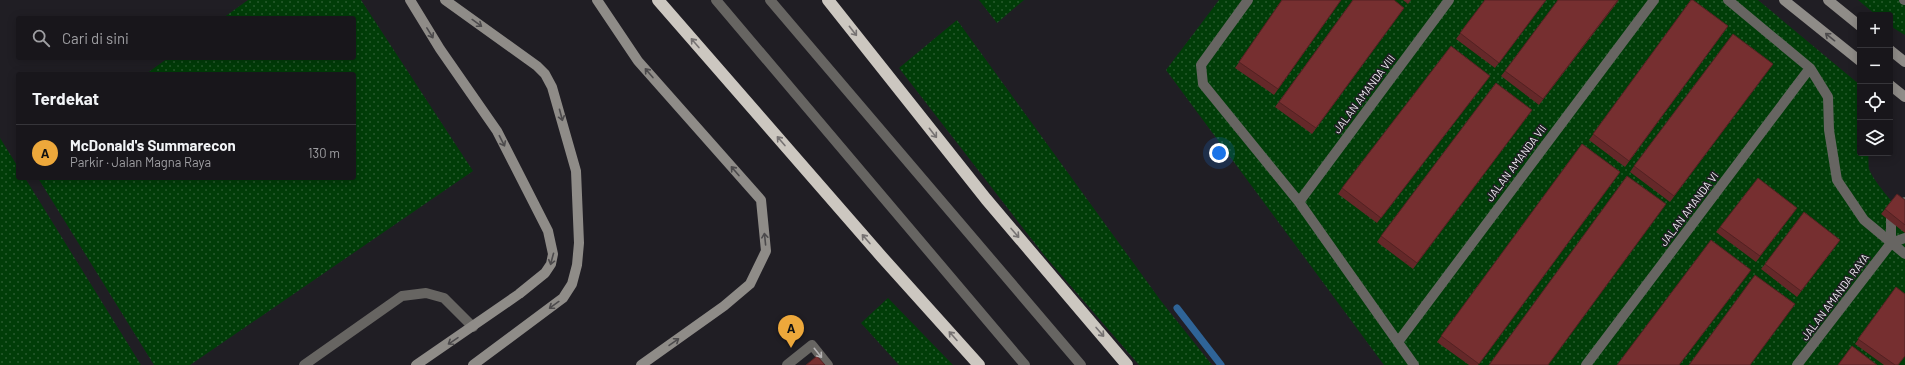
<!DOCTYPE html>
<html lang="id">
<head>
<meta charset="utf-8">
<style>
	body { margin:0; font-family:Barlow,sans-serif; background:#252328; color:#f1f3f6 }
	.controls { position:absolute; right:12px; top:12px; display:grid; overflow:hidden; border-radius:4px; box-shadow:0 2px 10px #0003 }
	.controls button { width:36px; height:36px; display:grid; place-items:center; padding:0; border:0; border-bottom:1px solid #36353a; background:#18161b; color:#f1f3f6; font:20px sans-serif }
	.you { position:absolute; left:1219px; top:153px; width:14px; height:14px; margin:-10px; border:3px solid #fff; border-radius:50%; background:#1a73e8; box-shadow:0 0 0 6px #1a73e833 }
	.badge { display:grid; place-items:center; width:26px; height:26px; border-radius:50%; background:#eda83b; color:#111; font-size:13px; font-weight:700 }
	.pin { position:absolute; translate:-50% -33px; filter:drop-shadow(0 1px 2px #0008) }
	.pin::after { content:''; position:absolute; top:21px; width:14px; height:12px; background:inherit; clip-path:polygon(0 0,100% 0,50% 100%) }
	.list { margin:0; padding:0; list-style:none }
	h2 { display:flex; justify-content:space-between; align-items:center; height:52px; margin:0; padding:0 16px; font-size:17px }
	h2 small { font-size:13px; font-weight:400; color:#9f9fa3 }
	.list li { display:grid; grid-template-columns:26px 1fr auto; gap:12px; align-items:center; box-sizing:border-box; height:56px; padding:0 16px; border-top:1px solid #36353a }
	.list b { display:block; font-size:15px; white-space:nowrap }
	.list p { margin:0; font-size:13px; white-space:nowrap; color:#9f9fa3 }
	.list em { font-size:13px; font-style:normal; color:#9f9fa3 }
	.icon { flex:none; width:22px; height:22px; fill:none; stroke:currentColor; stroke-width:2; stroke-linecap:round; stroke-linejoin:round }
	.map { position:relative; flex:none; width:1905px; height:365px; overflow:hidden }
	.search { position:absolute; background:#18161b; box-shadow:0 2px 10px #0003; left:16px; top:16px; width:340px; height:44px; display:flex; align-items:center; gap:10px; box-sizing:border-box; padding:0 14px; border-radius:4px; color:#9f9fa3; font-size:15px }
	.panel { position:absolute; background:#18161b; box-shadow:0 2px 10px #0003; left:16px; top:72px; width:340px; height:108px; border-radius:4px }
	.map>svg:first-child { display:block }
</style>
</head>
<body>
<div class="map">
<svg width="1905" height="365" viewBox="0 0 1905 365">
	<defs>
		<pattern id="grass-dots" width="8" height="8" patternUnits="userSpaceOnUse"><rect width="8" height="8" fill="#013d08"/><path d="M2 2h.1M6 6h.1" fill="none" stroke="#275a2d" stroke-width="1.8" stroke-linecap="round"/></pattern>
	</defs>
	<rect width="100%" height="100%" fill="#201e24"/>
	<path fill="url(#grass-dots)" d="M248 0H361L473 171 190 365H154L38 178H354V74H146L168 58H354V18H223Z
		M979 0H1024L997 23Z
		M1219 0H1758L1860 85V153H1868C1869 158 1868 165 1869 169 1873 180 1895 207 1905 214V365H1384L1166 70Z
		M1858 0H1905V35L1890 26V15H1876Z
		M957 20 1161 301 1212 365H1139L1044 255 899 68Z
		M0 138 18 167V178H25L141 365H0Z
		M888 298 953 365H899L861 323Z"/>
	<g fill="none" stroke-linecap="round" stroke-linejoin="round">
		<path stroke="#2f6497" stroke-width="7" d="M1177 308 1221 365"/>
		<path stroke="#676562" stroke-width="10" d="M716 0 1025 365
			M770 0 1081 365
			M304 365 402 296 426 293 444 298 473 327
			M787 365 812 345 828 365"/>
		<path stroke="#676562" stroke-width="10" d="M1248 0 1201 65 1203 84 1299 202 1414 365
			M1728 0 1810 68 1828 97 1829 130 1837 180 1864 220 1905 254
			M1904 0H1905
			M1299 202 1449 0
			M1891 243V218L1905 202
			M1891 243 1905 238
			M1398 342 1654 0
			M1586 365 1810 68
			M1797 365 1891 243"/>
		<path stroke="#8f8c88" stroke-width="10" d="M410 0 440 49 497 131 548 231 553 254 551 264 545 273 519 294 416 365
			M445 0 537 66 545 74 552 87 576 171 579 243 577 265 572 284 563 298 473 365
			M597 0 638 61 761 200 766 251 750 284 724 306 641 365
			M1784 0 1860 61
			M1828 0 1860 26
			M1890 50 1905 62
			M1890 85 1905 97"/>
		<path stroke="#ccc7c0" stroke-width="12" d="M658 0 881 256 979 365
			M828 0 986 199 1127 365"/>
	</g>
	<path fill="#652829" d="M1282 0H1341L1274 95 1235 68Z
		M1353 0 1404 8 1312 134 1275 107Z
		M1403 0H1411L1408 4Z
		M1485 0H1546L1495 68 1456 39Z
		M1619 0 1539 105 1501 76 1505 71Z
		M1691 0 1728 26 1625 167 1589 140Z
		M1769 69 1670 202 1630 172 1634 166Z
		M1486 81 1377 223 1338 194 1342 188Z
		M1528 115 1413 269 1377 242 1381 236Z
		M1582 144 1620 172 1478 365H1469L1437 342Z
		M1905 200V233L1881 214 1885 209Z
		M1793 213 1756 262 1716 232 1720 227Z
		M1840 240 1797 297 1761 269 1765 264Z
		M1896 287 1898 365H1884L1855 344Z"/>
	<path fill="#762f30" stroke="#532122" d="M1282 0H1341L1278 89 1239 62Z
		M1353 0H1394L1404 8 1316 128 1279 102Z
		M1485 0H1546L1499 63 1460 33Z
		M1558 0H1618L1543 99 1505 71Z
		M1691 0H1693L1728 26 1629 161 1593 134Z
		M1733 34 1773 64 1674 196 1634 166Z
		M1451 46 1490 76 1381 218 1342 188Z
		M1496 83 1532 110 1417 263 1381 236Z
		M1582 144 1620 172 1479 364 1441 336Z
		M1627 176 1666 204 1548 365H1489Z
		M1758 178 1797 208 1760 256 1720 227Z
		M1897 194 1905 200V225L1885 209Z
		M1804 212 1840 240 1801 291 1765 264Z
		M1711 240 1751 270 1679 365H1617Z
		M1755 275 1795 304 1750 365H1689Z
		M1896 287 1905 294V356L1898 365H1895L1858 339Z
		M1852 346 1877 365H1838Z
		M817 356 825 365H806Z"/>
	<defs><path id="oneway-shaft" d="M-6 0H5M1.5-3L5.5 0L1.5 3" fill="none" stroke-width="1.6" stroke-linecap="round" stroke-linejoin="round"/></defs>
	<g stroke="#4c4a4c">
		<use href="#oneway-shaft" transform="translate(477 23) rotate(36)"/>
		<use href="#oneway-shaft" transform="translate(430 33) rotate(58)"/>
		<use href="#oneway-shaft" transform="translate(1830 37) rotate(-141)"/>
		<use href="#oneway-shaft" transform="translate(649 73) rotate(-131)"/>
		<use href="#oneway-shaft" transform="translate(561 115) rotate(75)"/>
		<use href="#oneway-shaft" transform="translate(502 141) rotate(63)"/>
		<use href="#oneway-shaft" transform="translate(735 171) rotate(-131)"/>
		<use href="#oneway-shaft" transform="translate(765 239) rotate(-96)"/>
		<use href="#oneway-shaft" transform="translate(552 259) rotate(105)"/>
		<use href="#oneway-shaft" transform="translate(554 305) rotate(144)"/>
		<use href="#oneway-shaft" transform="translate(453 341) rotate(146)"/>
		<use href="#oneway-shaft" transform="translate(674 342) rotate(-35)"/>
	</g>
	<g stroke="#767272">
		<use href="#oneway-shaft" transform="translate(853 31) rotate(52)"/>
		<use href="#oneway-shaft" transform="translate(695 43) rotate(-131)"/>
		<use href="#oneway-shaft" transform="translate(933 133) rotate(52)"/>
		<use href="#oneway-shaft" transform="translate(781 141) rotate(-131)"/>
		<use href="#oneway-shaft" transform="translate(1015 233) rotate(49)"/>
		<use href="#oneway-shaft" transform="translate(866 239) rotate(-131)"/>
		<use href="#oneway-shaft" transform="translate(1100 332) rotate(49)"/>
		<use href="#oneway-shaft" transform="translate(953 336) rotate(-132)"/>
	</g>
	<use stroke="#b5b3b4" href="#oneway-shaft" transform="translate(818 353) rotate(51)"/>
	<g text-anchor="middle" stroke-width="3" stroke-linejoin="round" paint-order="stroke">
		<g font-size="11" fill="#f4f2f7" stroke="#201e24">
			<text transform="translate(1364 94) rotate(-53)" y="4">JALAN AMANDA VIII</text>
			<text transform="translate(1516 163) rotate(-53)" y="4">JALAN AMANDA VII</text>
			<text transform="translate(1689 209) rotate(-53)" y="4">JALAN AMANDA VI</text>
			<text transform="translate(1835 297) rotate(-53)" y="4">JALAN AMANDA RAYA</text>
		</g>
	</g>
</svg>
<div class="controls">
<button>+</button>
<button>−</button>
<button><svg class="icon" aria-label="locate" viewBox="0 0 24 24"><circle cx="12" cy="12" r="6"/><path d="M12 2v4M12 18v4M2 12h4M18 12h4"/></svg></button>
<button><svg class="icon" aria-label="layers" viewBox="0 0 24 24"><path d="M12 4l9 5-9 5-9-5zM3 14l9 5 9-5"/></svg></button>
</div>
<div class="you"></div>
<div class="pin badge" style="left:791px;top:348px">A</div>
<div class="search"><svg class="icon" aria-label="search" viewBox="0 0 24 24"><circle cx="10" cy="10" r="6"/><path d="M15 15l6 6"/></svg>Cari di sini</div>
<section class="panel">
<h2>Terdekat<small></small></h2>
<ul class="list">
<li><span class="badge">A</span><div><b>McDonald's Summarecon</b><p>Parkir · Jalan Magna Raya</p></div><em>130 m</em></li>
</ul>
</section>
</div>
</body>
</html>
